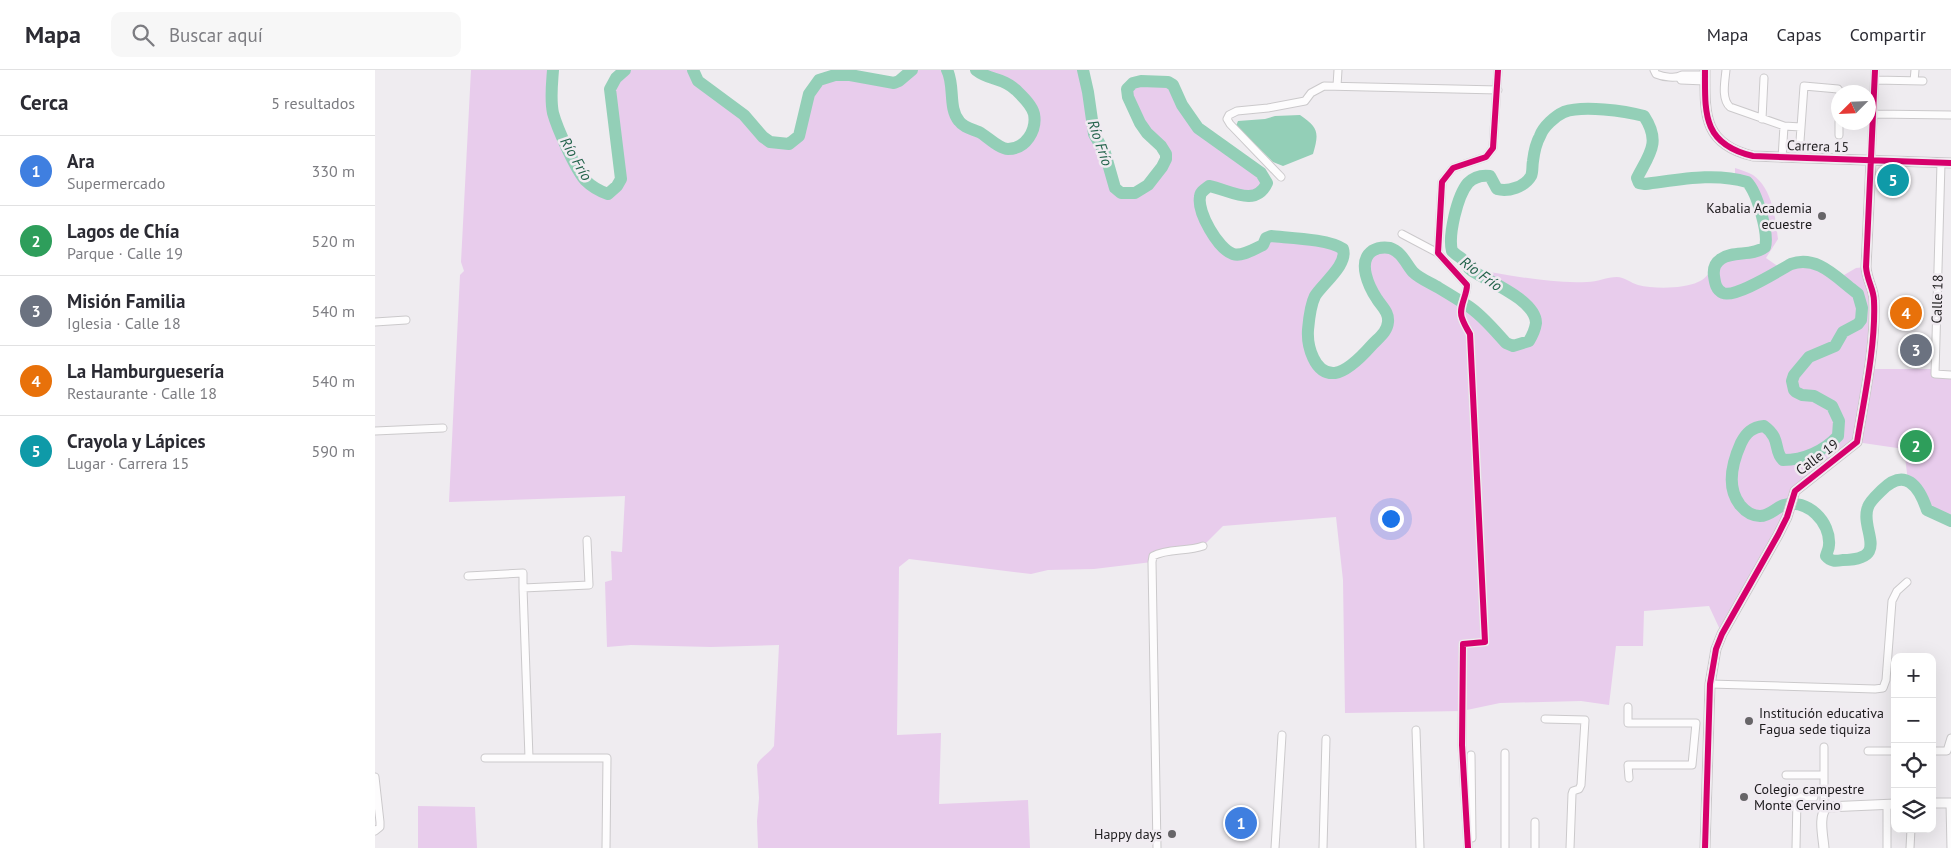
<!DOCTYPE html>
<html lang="es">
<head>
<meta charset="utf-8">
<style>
	body { margin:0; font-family:"PT Sans",sans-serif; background:#f7f7f7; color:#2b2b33 }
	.controls { position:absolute; right:15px; bottom:15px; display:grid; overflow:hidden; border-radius:10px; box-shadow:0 5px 20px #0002 }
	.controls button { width:45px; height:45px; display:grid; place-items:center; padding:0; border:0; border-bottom:1px solid #e1e1e2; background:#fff; color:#2b2b33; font:25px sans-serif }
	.compass { position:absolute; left:1456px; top:15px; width:45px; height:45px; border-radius:50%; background:#fff; box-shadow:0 5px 20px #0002; rotate:246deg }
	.you { position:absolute; left:1015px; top:448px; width:18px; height:18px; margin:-12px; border:4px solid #fff; border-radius:50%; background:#1a73e8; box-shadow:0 0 0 8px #1a73e833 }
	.badge { display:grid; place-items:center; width:32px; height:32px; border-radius:50%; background:#676568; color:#fff; font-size:16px; font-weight:700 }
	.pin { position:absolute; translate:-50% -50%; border:2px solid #fff; box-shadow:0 1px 5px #0006 }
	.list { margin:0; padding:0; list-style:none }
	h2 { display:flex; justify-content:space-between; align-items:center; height:65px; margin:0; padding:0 20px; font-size:21px }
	h2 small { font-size:16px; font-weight:400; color:#7c7c81 }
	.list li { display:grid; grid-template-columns:32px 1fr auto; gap:15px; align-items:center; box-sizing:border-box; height:70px; padding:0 20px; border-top:1px solid #e1e1e2 }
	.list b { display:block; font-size:19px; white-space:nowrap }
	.list p { margin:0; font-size:16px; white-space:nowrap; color:#7c7c81 }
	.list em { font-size:16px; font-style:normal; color:#7c7c81 }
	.icon { flex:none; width:28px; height:28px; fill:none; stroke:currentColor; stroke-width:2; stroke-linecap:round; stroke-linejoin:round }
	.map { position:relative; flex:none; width:1576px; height:778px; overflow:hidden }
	header { display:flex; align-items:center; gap:30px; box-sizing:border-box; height:70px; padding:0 25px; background:#fff; border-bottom:1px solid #e1e1e2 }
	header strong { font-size:24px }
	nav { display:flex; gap:28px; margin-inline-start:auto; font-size:18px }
	.search { width:350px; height:45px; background:#f7f7f7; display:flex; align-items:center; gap:12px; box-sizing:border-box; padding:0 18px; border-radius:10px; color:#7c7c81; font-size:19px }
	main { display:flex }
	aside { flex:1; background:#fff }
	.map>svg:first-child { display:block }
</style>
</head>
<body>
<header>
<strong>Mapa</strong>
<div class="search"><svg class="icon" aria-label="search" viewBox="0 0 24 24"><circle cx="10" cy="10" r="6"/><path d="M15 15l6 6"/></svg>Buscar aquí</div>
<nav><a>Mapa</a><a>Capas</a><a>Compartir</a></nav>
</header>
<main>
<aside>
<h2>Cerca<small>5 resultados</small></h2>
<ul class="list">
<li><span class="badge" style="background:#3f7fe0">1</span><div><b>Ara</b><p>Supermercado</p></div><em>330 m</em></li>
<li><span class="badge" style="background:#2e9e5b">2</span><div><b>Lagos de Chía</b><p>Parque · Calle 19</p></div><em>520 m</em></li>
<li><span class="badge" style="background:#6b7280">3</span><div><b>Misión Familia</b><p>Iglesia · Calle 18</p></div><em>540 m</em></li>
<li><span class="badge" style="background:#e8710a">4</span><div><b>La Hamburguesería</b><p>Restaurante · Calle 18</p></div><em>540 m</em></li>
<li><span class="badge" style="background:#0f9aa8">5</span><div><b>Crayola y Lápices</b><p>Lugar · Carrera 15</p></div><em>590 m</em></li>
</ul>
</aside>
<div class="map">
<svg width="1576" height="778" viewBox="0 0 1576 778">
	<rect width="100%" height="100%" fill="#efecf0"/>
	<path fill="#e8ccec" d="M96 0H178C177 14 175 29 178 43 181 56 201 99 210 109 217 117 224 121 233 124L242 116 246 109 235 19 241 8 250 0H318L323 11 369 45 388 67 395 72 414 74 424 66 434 24 444 10 460 5H475L519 13 524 11 537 0H572L575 7 580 45C586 56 595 57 605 63 613 67 622 77 631 78 649 81 665 58 658 41 655 34 647 26 641 20 628 8 623 13 610 7 607 5 603 2 601 0H708C711 12 713 25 715 37 716 46 716 56 719 64 723 74 730 84 734 95 736 102 735 114 742 120 756 132 771 115 779 106 784 100 791 94 791 87 792 76 776 68 771 61 763 50 753 32 752 19L758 13 766 11 793 12 798 15 807 35 823 58 886 103 892 113C880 138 855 120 835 116 830 119 825 122 825 127 822 142 843 179 857 184 867 187 879 179 887 175L891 168 896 166C914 168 954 169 968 179 973 195 947 214 940 226 933 238 931 265 935 278 946 324 980 293 998 273 1002 268 1009 265 1012 260 1014 254 1014 246 1011 241 1009 237 1004 233 1002 229 992 214 980 185 1004 178 1010 176 1017 178 1022 182 1031 187 1033 199 1041 205 1057 218 1080 225 1096 238 1109 248 1120 261 1131 273 1155 284 1170 255 1153 237 1138 220 1113 210 1094 199 1132 204 1173 214 1212 212 1222 212 1232 207 1242 207 1249 207 1256 213 1263 215 1279 219 1308 219 1323 212 1336 207 1339 191 1350 187 1364 182 1379 186 1391 177 1394 166 1383 124 1375 115 1371 111 1366 111 1360 110V98C1366 100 1373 102 1378 105 1397 118 1401 149 1403 169L1391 188 1407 199C1430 187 1444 194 1464 208L1481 198 1491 197 1499 225 1493 299H1561V304L1576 305V451L1552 440 1547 424 1533 411 1529 379 1481 372 1429 413 1412 447 1347 564 1334 536 1269 541 1268 576H1241L1234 635 1206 631 1125 633 1087 641 970 643 968 510 961 447 848 456 828 476 784 483 777 492 719 499 673 500 656 504 534 489 524 497 522 665 566 663 564 734 653 730 655 778H383L382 751 384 728 382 695C385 687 394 684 399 676L404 575 336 577 256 575 232 577 230 512 237 510 236 481 247 482 250 426 74 432 85 205 89 201 86 192Z
		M43 736 100 737 102 778H43Z"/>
	<path fill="#93cfb7" d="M925 45C944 58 944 63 938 84L908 96 898 92 861 56 863 51 890 49 900 46Z"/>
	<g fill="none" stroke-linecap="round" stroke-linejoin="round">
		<path stroke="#93cfb7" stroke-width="12" d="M178 0C177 14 175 29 178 43 182 58 200 98 210 110 217 117 224 121 233 124L242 116 246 109 235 19 241 8 250 0
			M318 0 323 11 369 45 388 67 395 72 414 74 424 66 434 24 444 10 460 5H475L519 13 524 11 537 0
			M572 0C580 15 573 38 584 51 588 57 597 59 604 62 612 66 624 79 633 79 651 79 662 60 659 44 657 35 647 26 641 20 627 7 615 11 601 0
			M708 0 713 22 719 64 730 83 740 118 746 123H760L773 115 787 97 791 89V84L786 76 772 63 765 53 753 27 752 19 758 13 766 11 793 12 798 15 807 35 823 58 886 103 892 113C880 138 855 120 834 116 830 119 825 122 825 127 822 142 843 179 858 184 867 187 879 179 888 175L891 168 896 166C914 168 954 169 968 179 973 195 947 214 940 226 935 236 934 249 933 260 932 275 939 305 960 303 973 301 988 285 996 276 1003 268 1012 263 1013 252 1014 242 1007 237 1002 229 994 217 982 192 997 181 1002 178 1009 177 1015 178 1027 182 1031 194 1038 202 1045 209 1056 213 1064 218 1074 224 1084 230 1093 236 1107 245 1120 261 1131 273L1138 276 1154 271C1157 266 1160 260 1161 253 1161 230 1112 211 1096 200 1091 197 1091 192 1086 188 1083 186 1080 184 1077 181 1073 166 1082 126 1093 113 1099 107 1107 105 1115 106L1122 119C1133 122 1150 117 1156 106 1158 102 1157 96 1158 91 1159 83 1161 73 1165 66 1168 57 1180 46 1189 42 1208 35 1250 41 1269 46 1286 72 1275 83 1262 108L1264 113 1270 114C1303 110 1339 102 1372 112 1382 122 1394 164 1390 177 1377 187 1358 180 1346 189 1340 193 1338 199 1339 206 1340 213 1341 220 1348 223 1361 228 1403 201 1416 194 1441 185 1460 206 1478 220L1483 224 1487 238 1486 250 1483 254 1468 262 1460 276 1434 287 1419 305 1417 311 1419 320 1421 322 1427 325 1439 326 1457 336 1464 351 1463 366C1449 381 1429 390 1408 390 1398 381 1407 369 1389 356 1377 357 1371 363 1366 373 1357 393 1351 417 1365 435 1370 441 1377 446 1385 446 1395 446 1400 438 1409 435 1432 428 1456 452 1454 475 1454 479 1452 482 1451 486 1456 492 1461 491 1468 490 1517 489 1484 459 1493 437 1495 431 1502 425 1507 420 1530 397 1544 416 1552 440L1576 451"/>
		<g stroke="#cbc9cb" stroke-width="9">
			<path id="minor" d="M1279 0 1281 4C1288 7 1301 9 1307 5H1330
				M1351 0C1350 11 1346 29 1355 37L1409 56 1426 57
				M1304 7 1306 10 1330 11
				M1500 10 1548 11
				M1539 11 1540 0
				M962 16 963 0
				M1498 44 1576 45
				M1387 49 1389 8
				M1464 65V52
				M1425 71 1429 16 1463 19 1465 22
				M1407 88 1409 56
				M1496 91 1500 0
				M1566 93 1560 304 1576 305
				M906 107 855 54 852 49 854 45 862 41 893 38 930 31 936 23 949 16 1123 20
				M1027 164 1063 183
				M0 252 31 250
				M0 361 68 358
				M212 470 214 515 148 518 154 688H232L231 778
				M93 506 148 503V518
				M1335 614 1500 619 1508 618 1511 610 1517 531 1522 521 1532 512
				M1253 637V653H1321L1317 695H1253L1254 708
				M1170 649 1210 650 1206 715 1204 719 1198 721 1197 724 1195 778
				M1041 660 1045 778
				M1449 677V740
				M1493 681H1520
				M1557 681H1572L1576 668
				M1130 683V778
				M1096 685 1097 768
				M110 688H154
				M1411 705H1449
				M0 707 5 752V757L0 761
				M1411 727H1439
				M1575 733 1576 778
				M1512 735V778
				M782 778 777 492 778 486C793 478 812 482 828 476
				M900 778 907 665
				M948 778 951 669
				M1093 778 1087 675 1088 574 1110 572 1095 264C1092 259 1089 254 1087 248 1083 238 1092 226 1092 215L1063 183 1067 112 1078 98 1111 87 1118 78 1123 0
				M1160 778V752
				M1421 778 1422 727
				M1535 778 1536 759"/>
		</g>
		<g stroke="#cbc9cb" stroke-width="11">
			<path id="tertiary" d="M1330 0C1330 43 1327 74 1378 86L1576 93
				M1557 733H1576
				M1330 778 1335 614 1341 579 1347 564 1403 465 1412 447 1420 421 1482 372C1489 329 1501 274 1499 231 1499 219 1492 211 1491 197L1496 91
				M1449 778C1448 766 1443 745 1452 737L1520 734"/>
		</g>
		<use href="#minor" stroke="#fdfcfd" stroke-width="7"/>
		<use href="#tertiary" stroke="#fdfcfd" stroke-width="9"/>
		<g stroke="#f0ebf1" stroke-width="9">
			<path id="cycleway" d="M1330 0C1330 43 1327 74 1378 86L1576 93
				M1093 778 1087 675 1088 574 1110 572 1095 264C1092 259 1089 254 1087 248 1083 238 1092 226 1092 215L1063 183 1067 112 1078 98 1111 87 1118 78 1123 0
				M1330 778 1335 614 1341 579 1347 564 1403 465 1412 447 1420 421 1482 372C1489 329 1501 274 1499 231 1499 219 1492 211 1491 197L1500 0"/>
		</g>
		<use href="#cycleway" stroke="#d6006c" stroke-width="6"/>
	</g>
	<g fill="#676568" stroke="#f0ebf1" stroke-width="2">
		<circle cx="1447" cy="146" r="5"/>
		<circle cx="1374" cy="651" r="5"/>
		<circle cx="1369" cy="727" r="5"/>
		<circle cx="797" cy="764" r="5"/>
	</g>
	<g text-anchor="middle" stroke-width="5" stroke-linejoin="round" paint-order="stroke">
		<g font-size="14" fill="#1e1c1e" stroke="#f0ebf1">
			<text transform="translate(1443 76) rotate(2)" y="5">Carrera 15</text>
			<text transform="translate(1562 229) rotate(-88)" y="5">Calle 18</text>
			<text transform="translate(1442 387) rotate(-37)" y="5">Calle 19</text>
		</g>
		<g font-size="14" fill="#1e1c1e" stroke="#f0ebf1" text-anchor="end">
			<text x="1437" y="143">Kabalia Academia<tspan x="1437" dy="16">ecuestre</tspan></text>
			<text x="1384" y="648" text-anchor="start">Institución educativa<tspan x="1384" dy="16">Fagua sede tiquiza</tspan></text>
			<text x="1379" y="724" text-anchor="start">Colegio campestre<tspan x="1379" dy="16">Monte Cervino</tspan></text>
			<text x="787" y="769">Happy days</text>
		</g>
		<g font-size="15" font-style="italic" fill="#23634b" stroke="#f0ebf1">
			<text transform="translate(725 73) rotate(71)" y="5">Río Frío</text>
			<text transform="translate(201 89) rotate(60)" y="5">Río Frío</text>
			<text transform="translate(1106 204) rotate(36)" y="5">Río Frío</text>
		</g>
	</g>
</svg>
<div class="controls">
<button>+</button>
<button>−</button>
<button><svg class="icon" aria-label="locate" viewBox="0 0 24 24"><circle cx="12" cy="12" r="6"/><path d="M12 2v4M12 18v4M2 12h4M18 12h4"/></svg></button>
<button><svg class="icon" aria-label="layers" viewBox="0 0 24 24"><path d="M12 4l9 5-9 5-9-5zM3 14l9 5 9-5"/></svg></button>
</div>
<svg class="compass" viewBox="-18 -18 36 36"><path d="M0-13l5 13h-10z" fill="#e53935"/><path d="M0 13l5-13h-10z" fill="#7c7c81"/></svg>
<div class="you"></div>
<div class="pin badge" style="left:866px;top:753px;background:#3f7fe0">1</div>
<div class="pin badge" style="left:1541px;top:376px;background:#2e9e5b">2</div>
<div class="pin badge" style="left:1541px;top:280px;background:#6b7280">3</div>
<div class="pin badge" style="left:1531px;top:243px;background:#e8710a">4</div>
<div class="pin badge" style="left:1518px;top:110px;background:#0f9aa8">5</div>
</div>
</main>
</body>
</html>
